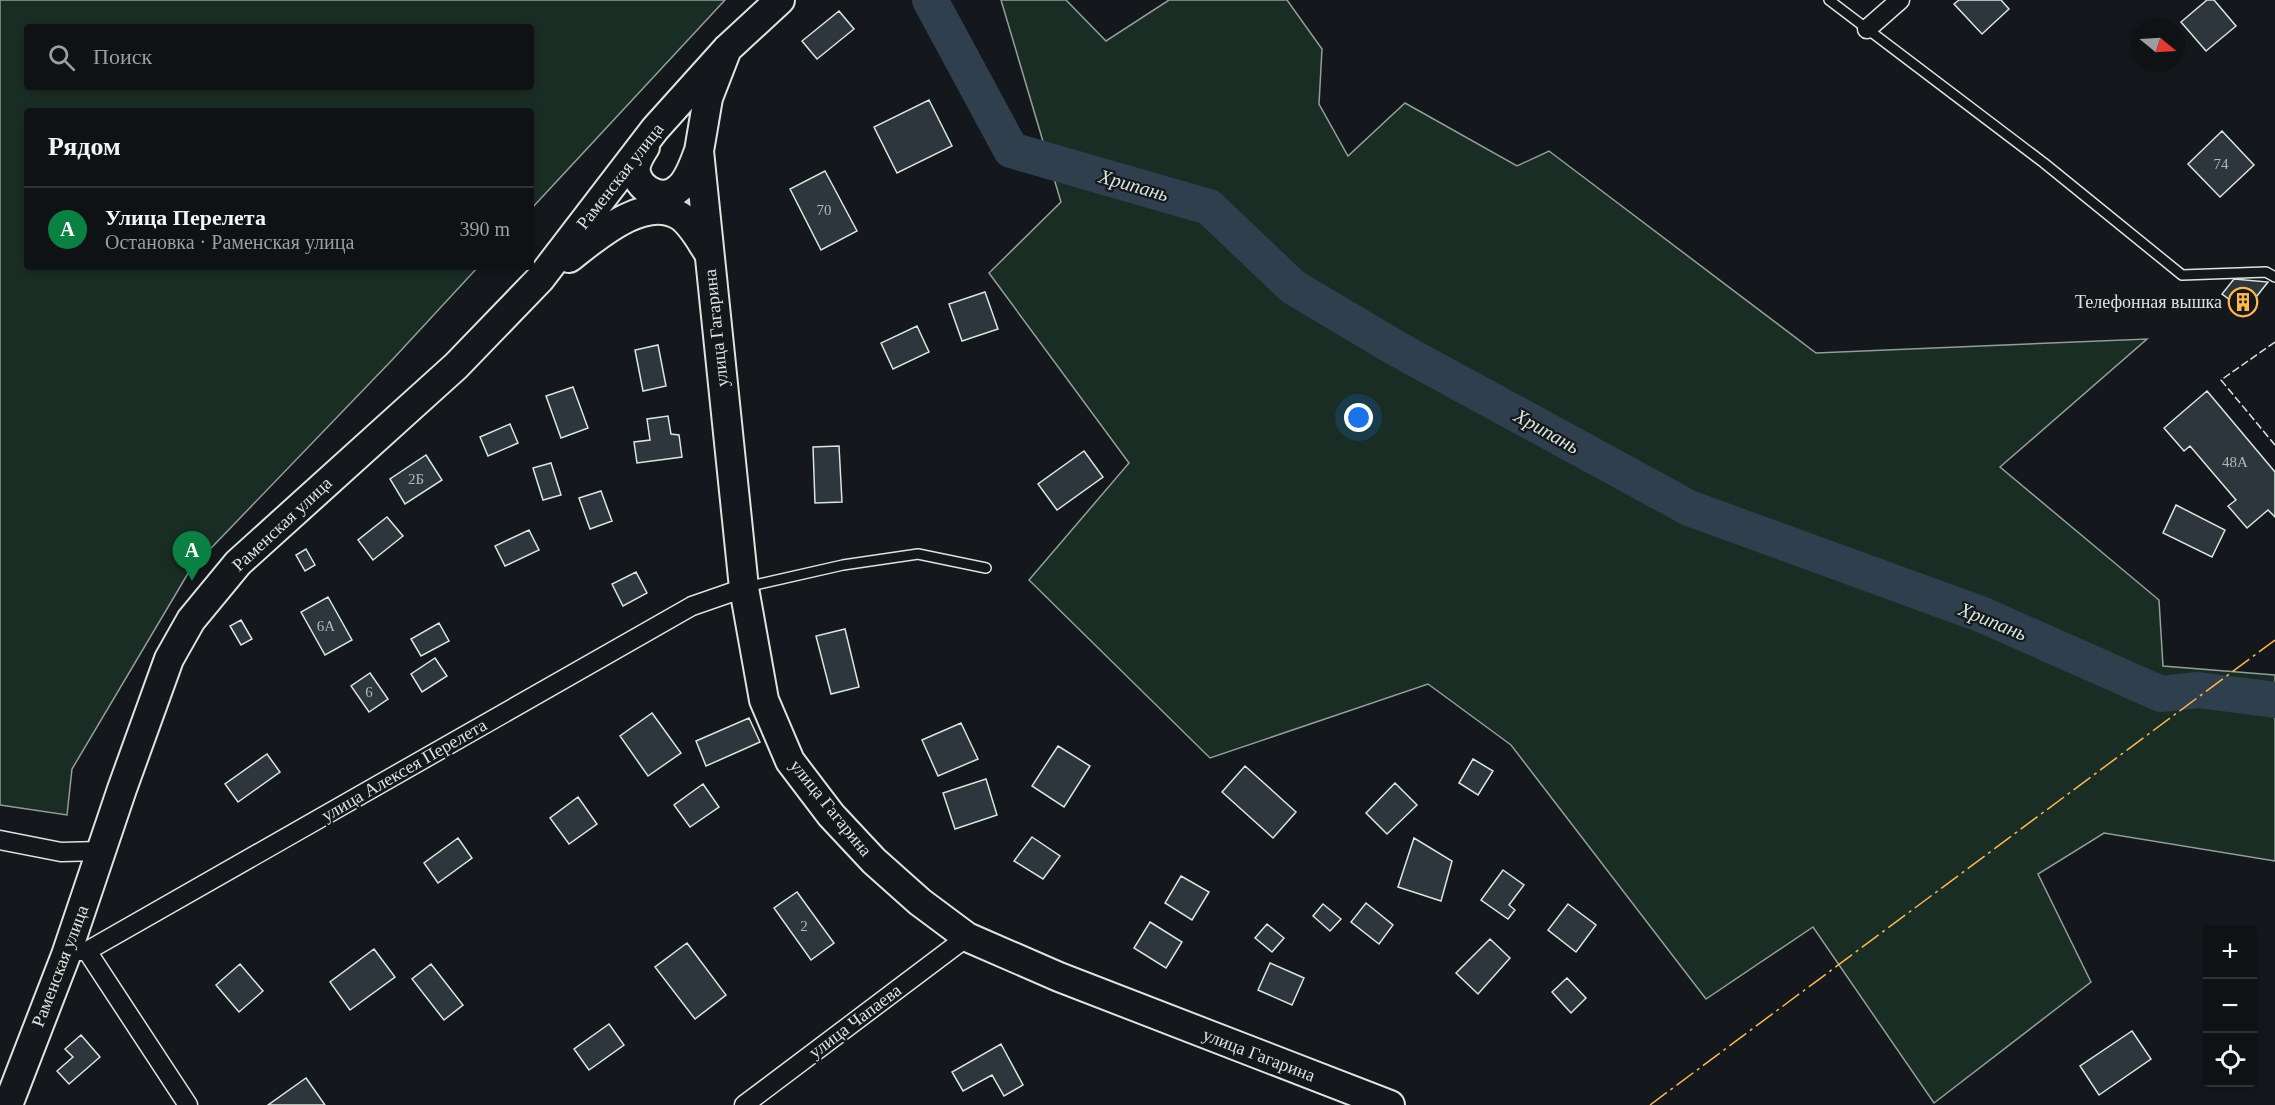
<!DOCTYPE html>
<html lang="ru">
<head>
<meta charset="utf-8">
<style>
	body { margin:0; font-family:"Times New Roman",serif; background:#181b1e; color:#f1f3f6 }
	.controls { position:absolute; right:18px; bottom:18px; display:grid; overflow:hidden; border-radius:6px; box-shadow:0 3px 9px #0003 }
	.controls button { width:54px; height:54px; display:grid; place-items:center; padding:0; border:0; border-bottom:2px solid #2f3234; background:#0f1215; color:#f1f3f6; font:30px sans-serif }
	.compass { position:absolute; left:2131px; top:18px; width:54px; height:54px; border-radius:50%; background:#0f1215; box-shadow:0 3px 9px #0003; rotate:108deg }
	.you { position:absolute; left:1359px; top:418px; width:21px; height:21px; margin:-15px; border:4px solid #fff; border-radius:50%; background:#1a73e8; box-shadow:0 0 0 9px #1a73e833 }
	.badge { display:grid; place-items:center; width:39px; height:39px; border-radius:50%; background:#0b8043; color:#fff; font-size:20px; font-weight:700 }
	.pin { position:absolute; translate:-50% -50px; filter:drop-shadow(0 2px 3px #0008) }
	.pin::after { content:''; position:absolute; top:32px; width:21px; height:18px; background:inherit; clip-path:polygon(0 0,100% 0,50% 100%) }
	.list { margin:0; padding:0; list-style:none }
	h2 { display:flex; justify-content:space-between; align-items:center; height:78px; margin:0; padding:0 24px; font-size:26px }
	h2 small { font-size:20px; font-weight:400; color:#9b9ea0 }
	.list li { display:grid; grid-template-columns:39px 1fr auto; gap:18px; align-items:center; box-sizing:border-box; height:84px; padding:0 24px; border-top:2px solid #2f3234 }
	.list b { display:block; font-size:22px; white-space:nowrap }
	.list p { margin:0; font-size:20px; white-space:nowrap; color:#9b9ea0 }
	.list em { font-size:20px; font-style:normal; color:#9b9ea0 }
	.icon { flex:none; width:33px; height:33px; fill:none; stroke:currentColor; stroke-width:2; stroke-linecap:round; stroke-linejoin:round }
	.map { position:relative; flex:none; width:2275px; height:1105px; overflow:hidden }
	.search { position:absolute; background:#0f1215; box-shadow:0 3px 9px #0003; left:24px; top:24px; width:510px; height:66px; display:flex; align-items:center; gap:15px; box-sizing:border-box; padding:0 21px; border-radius:6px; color:#9b9ea0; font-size:22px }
	.panel { position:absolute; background:#0f1215; box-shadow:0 3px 9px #0003; left:24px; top:108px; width:510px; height:162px; border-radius:6px }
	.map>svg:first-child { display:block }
</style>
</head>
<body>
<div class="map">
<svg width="2275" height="1105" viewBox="0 0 2275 1105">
	<rect width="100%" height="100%" fill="#14181c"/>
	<path fill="#1a2d24" stroke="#939e99" stroke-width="1.5" fill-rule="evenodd" d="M0 0H725L531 209V111H27V267H478L393 359 190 570 72 769 67 815 0 805ZM27 27H531V87H27Z
		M1001 0H1066L1106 41 1169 0H1287L1322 49 1319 104 1348 156 1405 103 1517 166 1549 151 1816 353 2147 339 2000 467 2159 600 2163 666 2275 675V861L2104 833 2038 874 2091 982 1934 1103 1813 927 1706 999 1511 745 1428 684 1210 758 1029 580 1129 463 989 273 1061 202Z"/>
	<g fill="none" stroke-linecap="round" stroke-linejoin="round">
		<path stroke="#2f3f4d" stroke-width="36" d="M930 0 1011 150 1209 207 1293 287 1399 350 1689 508 1983 615 2161 694 2198 690 2275 700"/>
	</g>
	<path fill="#2c363c" stroke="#d8e6dc" stroke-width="1.5" d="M1959 0H2001L2009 9 1982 34 1954 4Z
		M2207 0H2214L2236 26 2206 51 2181 22Z
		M839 11 854 29 817 59 802 41Z
		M929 100 952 146 897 173 874 127Z
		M2222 131 2254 165 2220 197 2188 164Z
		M825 171 857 231 821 250 790 189Z
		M2234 279 2268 282 2245 311 2222 294Z
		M985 292 998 329 962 341 949 304Z
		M917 326 929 352 893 369 881 343Z
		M658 345 666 386 643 391 635 350Z
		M573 387 588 428 561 438 546 396Z
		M2207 391 2275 472V517L2268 510 2247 528 2228 506 2236 500 2190 446 2184 451 2164 428Z
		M668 416 671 434 679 435 682 457 637 463 634 442 650 440 647 419Z
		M510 424 518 443 488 456 480 437Z
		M839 446 842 502 815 503 813 447Z
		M1084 451 1103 477 1057 510 1038 484Z
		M426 455 442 480 405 504 390 479Z
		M551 463 561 495 543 500 533 468Z
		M601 491 612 521 590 529 579 498Z
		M2176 505 2225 530 2212 557 2163 533Z
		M387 517 403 536 373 560 358 540Z
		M529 530 539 550 505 566 495 546Z
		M306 549 315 565 305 571 296 555Z
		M636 572 647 593 623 606 612 584Z
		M328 597 352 640 325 655 301 612Z
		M241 620 252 639 241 645 230 626Z
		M439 623 449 641 421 656 411 639Z
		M845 629 859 687 831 694 816 636Z
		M435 658 447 676 422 692 411 674Z
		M370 673 388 699 369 712 351 686Z
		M652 713 681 753 648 776 620 736Z
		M749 718 760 742 706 766 696 741Z
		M961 723 978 759 938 776 922 740Z
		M1058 746 1090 766 1064 807 1032 786Z
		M267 754 280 772 238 802 225 784Z
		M1473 759 1493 771 1478 795 1459 783Z
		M1245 766 1296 812 1273 838 1222 792Z
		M986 779 997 815 955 829 943 793Z
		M1395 783 1417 805 1387 834 1366 813Z
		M703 784 719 807 690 827 674 805Z
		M578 797 597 824 569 844 550 818Z
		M1032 837 1060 856 1043 879 1014 861Z
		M458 838 472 858 438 883 424 863Z
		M1414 838 1452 861 1441 901 1398 887Z
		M1503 870 1524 885 1509 905 1515 910 1508 919 1481 900Z
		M1181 876 1209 892 1192 920 1165 903Z
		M797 892 834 943 811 960 774 908Z
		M1366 903 1393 925 1379 944 1351 922Z
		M1323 904 1341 919 1330 931 1313 916Z
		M1568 904 1596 925 1576 952 1548 930Z
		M1150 922 1182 942 1166 968 1134 948Z
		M1267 924 1284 938 1272 952 1255 938Z
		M1490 939 1510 958 1478 994 1456 973Z
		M687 943 726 995 695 1019 655 967Z
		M374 949 395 977 350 1010 330 982Z
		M1270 963 1304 978 1292 1005 1258 990Z
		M240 964 263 991 239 1012 216 985Z
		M431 964 463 1005 444 1020 412 979Z
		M1567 978 1586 998 1571 1013 1552 992Z
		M609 1024 624 1045 589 1070 574 1049Z
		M2132 1031 2151 1059 2099 1095 2080 1066Z
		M81 1035 100 1057 69 1084 57 1071 73 1057 65 1049Z
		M1001 1044 1023 1085 1004 1096 992 1075 963 1091 952 1072Z
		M306 1078 325 1105H268Z"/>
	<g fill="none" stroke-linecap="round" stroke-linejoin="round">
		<g stroke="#d8e6dc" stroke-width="12">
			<path id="lane" d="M1829 0 2044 163 2182 275 2266 272 2275 277
				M746 587 843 565 918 554 986 568"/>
		</g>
		<g stroke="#d8e6dc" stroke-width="21">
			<path id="street" d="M1867 29 1900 0
				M0 840 61 852 101 851
				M87 951 188 1105
				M66 955 77 951H87L692 606 744 588
				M744 1105 967 937"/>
		</g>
		<g stroke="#d8e6dc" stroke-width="32">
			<path id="primary" d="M727 49 708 98 699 151 744 588 764 700 790 761 831 815 874 861 920 902 967 937 1059 977 1390 1105
				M645 147C640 155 634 164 636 173 640 191 664 202 678 189 689 181 694 163 699 151
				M569 258C595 238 645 193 680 216 692 224 700 240 708 252
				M8 1105 66 955 122 789 169 659 191 620 238 563 456 366 540 279 655 129 727 49 780 0"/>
		</g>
		<use href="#lane" stroke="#14181c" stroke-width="9"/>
		<use href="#street" stroke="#14181c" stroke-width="18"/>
		<use href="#primary" stroke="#14181c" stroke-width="28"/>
		<path stroke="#d8e6dc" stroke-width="1.5" stroke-dasharray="8 3" stroke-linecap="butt" d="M2275 342 2221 380 2275 445"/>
		<path stroke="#ffb74d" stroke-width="1.5" stroke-dasharray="21 4.5 3 4.5" stroke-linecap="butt" d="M1650 1105 2275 640"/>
	</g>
	<defs>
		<g id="building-ring" transform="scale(1.5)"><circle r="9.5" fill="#14181c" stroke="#ffb74d" stroke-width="1.5"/><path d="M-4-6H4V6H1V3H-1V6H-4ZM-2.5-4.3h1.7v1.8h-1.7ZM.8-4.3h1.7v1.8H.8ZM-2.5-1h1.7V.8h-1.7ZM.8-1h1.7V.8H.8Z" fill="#ffb74d"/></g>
	</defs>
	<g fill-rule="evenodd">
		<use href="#building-ring" x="2243" y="302"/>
	</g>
	<g text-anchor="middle" stroke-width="4.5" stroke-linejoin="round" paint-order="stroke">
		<g font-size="15" fill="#adbab4">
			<text x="2221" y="169">74</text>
			<text x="824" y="215">70</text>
			<text x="2235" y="467">48А</text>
			<text x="416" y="484">2Б</text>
			<text x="326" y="631">6А</text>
			<text x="369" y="697">6</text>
			<text x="804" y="931">2</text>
		</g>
		<g font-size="18" fill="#d8e6dc" stroke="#14181c">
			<text transform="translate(620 176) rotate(-52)" y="6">Раменская улица</text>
			<text transform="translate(716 328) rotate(-96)" y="6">улица Гагарина</text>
			<text transform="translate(282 524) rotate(-43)" y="6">Раменская улица</text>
			<text transform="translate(404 770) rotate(-30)" y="6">улица Алексея Перелета</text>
			<text transform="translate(831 808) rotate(51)" y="6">улица Гагарина</text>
			<text transform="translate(60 966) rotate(-69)" y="6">Раменская улица</text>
			<text transform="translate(855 1021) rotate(-37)" y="6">улица Чапаева</text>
			<text transform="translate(1259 1055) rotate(21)" y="6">улица Гагарина</text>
		</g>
		<g font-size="18" fill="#d8e6dc" stroke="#14181c" text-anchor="end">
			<text x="2222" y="308">Телефонная вышка</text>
		</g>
		<g font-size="20" font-style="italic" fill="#d8e6dc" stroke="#14181c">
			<text transform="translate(1134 185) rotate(16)" y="7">Хрипань</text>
			<text transform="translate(1547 431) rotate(29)" y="7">Хрипань</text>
			<text transform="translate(1993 621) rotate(22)" y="7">Хрипань</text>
		</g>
	</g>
</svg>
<div class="controls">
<button>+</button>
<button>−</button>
<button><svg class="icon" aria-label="locate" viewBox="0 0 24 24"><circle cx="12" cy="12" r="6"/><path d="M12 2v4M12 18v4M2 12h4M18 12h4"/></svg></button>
</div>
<svg class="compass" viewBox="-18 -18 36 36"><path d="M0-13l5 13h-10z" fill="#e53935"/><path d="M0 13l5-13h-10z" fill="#9b9ea0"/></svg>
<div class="you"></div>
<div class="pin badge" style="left:192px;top:581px">A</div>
<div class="search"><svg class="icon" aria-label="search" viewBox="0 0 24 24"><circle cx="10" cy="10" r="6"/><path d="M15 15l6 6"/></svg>Поиск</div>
<section class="panel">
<h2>Рядом<small></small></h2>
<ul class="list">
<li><span class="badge">A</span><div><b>Улица Перелета</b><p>Остановка · Раменская улица</p></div><em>390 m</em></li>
</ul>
</section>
</div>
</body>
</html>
